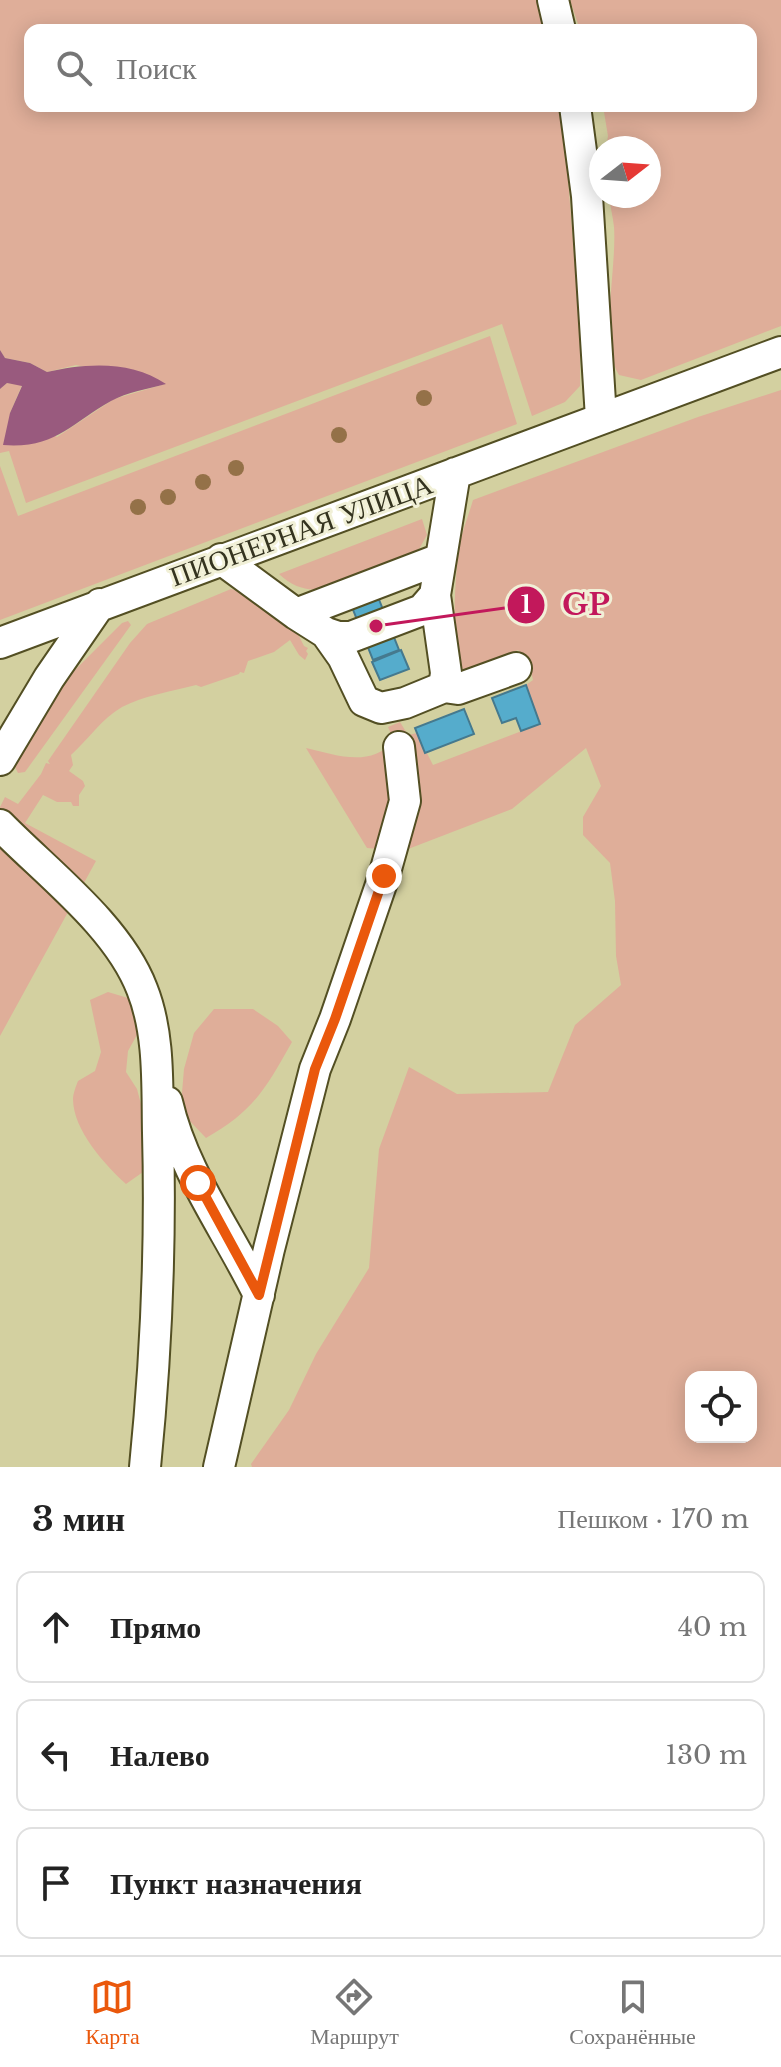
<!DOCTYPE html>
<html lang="ru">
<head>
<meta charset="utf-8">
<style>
	body { margin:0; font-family:"Libre Baskerville",serif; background:#f2f2f2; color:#222 }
	.controls { position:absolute; right:24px; bottom:24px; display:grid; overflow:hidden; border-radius:16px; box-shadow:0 4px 20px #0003 }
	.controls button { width:72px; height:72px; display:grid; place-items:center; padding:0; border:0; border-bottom:2px solid #e0e0e0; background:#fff; color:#222; font:40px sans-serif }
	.compass { position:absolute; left:589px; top:136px; width:72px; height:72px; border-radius:50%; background:#fff; box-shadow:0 4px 20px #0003; rotate:73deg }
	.stop { position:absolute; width:24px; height:24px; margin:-18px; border:6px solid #ea580c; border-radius:50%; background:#fff }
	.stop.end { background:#ea580c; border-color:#fff; box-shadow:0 2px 8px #0008 }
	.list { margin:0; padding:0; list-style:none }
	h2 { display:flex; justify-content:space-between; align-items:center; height:104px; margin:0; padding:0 32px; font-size:34px }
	h2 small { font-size:26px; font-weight:400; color:#767676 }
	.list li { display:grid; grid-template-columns:52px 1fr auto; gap:24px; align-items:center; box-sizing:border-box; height:112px; margin:0 16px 16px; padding:0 16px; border:2px solid #e0e0e0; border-radius:16px }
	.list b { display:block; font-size:30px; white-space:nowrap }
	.list em { font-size:26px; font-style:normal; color:#767676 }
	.icon { flex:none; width:44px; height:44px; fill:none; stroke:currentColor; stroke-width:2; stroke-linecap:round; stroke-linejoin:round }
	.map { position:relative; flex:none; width:781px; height:1467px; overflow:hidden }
	.search { position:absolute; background:#fff; box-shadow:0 4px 20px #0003; left:24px; right:24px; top:24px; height:88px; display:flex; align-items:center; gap:20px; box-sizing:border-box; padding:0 28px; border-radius:16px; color:#767676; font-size:30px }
	.sheet { height:488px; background:#fff }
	nav { display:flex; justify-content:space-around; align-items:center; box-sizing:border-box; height:112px; border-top:2px solid #e0e0e0; background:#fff; font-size:22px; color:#767676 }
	nav a { display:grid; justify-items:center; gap:4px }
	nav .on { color:#ea580c }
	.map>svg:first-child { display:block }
</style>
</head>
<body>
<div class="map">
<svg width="781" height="1467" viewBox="0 0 781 1467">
	<rect width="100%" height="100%" fill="#d3d0a0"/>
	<path fill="#dfae99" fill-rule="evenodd" d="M0 0H541L548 30H30V106H562L580 327V386L565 402 532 416 502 324 26 503 9 451 0 453V389L7 383 22 385 10 413 57 437 114 399 165 384 76 365 47 372 30 363 5 358 0 350Z
		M570 0H781V326L641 380 619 375C599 343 617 268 614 227 613 217 610 206 609 196H649V148H606L608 136 603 106H751V30H580Z
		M490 336 517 424 0 620V466L18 516Z
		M781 390V1467H252L251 1464 289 1410 316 1354 369 1268 379 1149 409 1067 457 1094 548 1092 575 1025 621 985 616 956 615 901 610 863 583 835V817L601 786 586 748 512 809 403 851 367 848 306 748C336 755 370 768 394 741L388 727 400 722 408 735 417 733 433 765 540 724 526 685 533 680 528 660 518 650 478 666 463 670C450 644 455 572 460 543 463 529 469 514 473 500L698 417ZM691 1377H751V1437H691Z
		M422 519 427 535 418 551 408 558 326 589C308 592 293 587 279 574Z
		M231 589C243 592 253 602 265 608V611L297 632 304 646 308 648 306 651 308 654 305 660 299 655 290 640 274 652 248 661 244 673 240 672 239 674 201 687 196 685C172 691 143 696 122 707 101 719 88 740 71 755L73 765 69 771 83 781 85 786 79 795V806H73L71 802H57L43 795 25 823 96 861 0 1036V807L5 797 18 804 41 774 46 763 50 764 48 761 130 643 147 624Z
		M128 621 131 625 25 772 18 773 15 767 52 700 75 670 122 623Z
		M108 992 128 998 140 1013 138 1033 128 1051 126 1072 137 1089 142 1108 143 1172 126 1184C105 1165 73 1130 73 1099 73 1094 76 1086 78 1081L95 1071 101 1052 90 1000Z
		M214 1009H253L278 1026 292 1042C266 1088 254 1111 206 1138L184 1115 182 1093 184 1069 194 1033Z"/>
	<path fill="#995a7e" d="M0 350 5 358 30 363 47 372C85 363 132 360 166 384 148 389 127 392 111 401 70 424 55 449 3 445L10 413 22 386 7 383 0 389Z"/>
	<path fill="#55accc" stroke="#45798e" stroke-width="2" d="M376 592 399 650 373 660 350 602Z
		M401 650 409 669 380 680 372 662Z
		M526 685 540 724 521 731 516 718 502 723 492 698Z
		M464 709 474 734 425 753 415 728Z"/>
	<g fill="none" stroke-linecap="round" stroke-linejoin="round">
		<g stroke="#534f23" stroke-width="34">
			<path id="minor" d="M553 0 560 30
				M575 106 587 196 601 418
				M221 559 296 614 326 633 338 637H351L422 610 435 595 455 473
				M296 614 440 559
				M326 633 343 657 364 701 381 708 405 703 444 687 446 673 435 595
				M0 643 781 352
				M444 687 458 689 516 668
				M0 760 49 678 100 604
				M0 825C47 873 118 926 142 989 160 1034 157 1086 158 1133 161 1244 156 1357 145 1467
				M167 1102C183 1172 228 1231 259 1295
				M219 1467 269 1249 315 1069 335 1019 384 876 405 801 399 747"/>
		</g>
		<use href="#minor" stroke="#fff" stroke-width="30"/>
	</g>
	<g fill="#947148">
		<circle cx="424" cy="398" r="8"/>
		<circle cx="339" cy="435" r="8"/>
		<circle cx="236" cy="468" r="8"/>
		<circle cx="203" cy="482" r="8"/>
		<circle cx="168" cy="497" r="8"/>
		<circle cx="138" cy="507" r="8"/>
	</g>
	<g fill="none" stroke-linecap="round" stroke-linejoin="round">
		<path stroke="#ea580c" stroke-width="10" d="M198 1183 259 1295 315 1069 335 1019 384 876"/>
	</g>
	<g text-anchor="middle" stroke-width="6" stroke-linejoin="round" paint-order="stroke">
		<g font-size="28" fill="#34331f" stroke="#f1f0d7">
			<text transform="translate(301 530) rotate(-20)" y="10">ПИОНЕРНАЯ УЛИЦА</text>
		</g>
	</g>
	<path fill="none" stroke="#c2185b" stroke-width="3" d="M376 626L526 605"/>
	<g fill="#c2185b" stroke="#f1f0d7" stroke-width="3">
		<circle cx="376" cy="626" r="8"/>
		<circle cx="526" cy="605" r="20"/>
	</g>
	<g font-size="24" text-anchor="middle" font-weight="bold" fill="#fff">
		<text x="526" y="613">1</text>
	</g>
	<g font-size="30" text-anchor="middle" font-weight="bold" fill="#c2185b" stroke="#f1f0d7" stroke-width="6" stroke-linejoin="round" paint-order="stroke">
		<text x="586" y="615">GP</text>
	</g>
</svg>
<div class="controls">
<button><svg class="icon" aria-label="locate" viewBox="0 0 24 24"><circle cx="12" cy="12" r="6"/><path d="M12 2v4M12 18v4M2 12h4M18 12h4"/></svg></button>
</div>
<svg class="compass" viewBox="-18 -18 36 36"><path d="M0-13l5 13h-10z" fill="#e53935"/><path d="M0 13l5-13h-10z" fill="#767676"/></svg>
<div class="stop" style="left:198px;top:1183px"></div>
<div class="stop end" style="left:384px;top:876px"></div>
<div class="search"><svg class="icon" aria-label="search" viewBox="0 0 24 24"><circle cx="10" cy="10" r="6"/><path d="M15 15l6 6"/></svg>Поиск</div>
</div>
<section class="sheet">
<h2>3 мин<small>Пешком · 170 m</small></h2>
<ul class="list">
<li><svg class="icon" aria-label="ahead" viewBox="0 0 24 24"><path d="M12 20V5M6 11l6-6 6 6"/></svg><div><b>Прямо</b></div><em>40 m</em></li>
<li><svg class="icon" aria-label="left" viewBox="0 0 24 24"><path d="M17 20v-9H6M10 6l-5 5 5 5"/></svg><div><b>Налево</b></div><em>130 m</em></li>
<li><svg class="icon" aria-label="arrive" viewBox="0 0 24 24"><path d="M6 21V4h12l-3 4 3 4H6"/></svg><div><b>Пункт назначения</b></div></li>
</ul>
</section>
<nav>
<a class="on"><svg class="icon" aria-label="map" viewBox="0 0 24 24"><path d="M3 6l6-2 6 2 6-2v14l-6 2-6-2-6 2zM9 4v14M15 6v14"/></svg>Карта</a>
<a><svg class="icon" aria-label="directions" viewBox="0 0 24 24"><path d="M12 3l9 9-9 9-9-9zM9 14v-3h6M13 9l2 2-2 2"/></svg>Маршрут</a>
<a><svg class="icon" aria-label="saved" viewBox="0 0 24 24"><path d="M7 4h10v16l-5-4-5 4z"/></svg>Сохранённые</a>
</nav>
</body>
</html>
